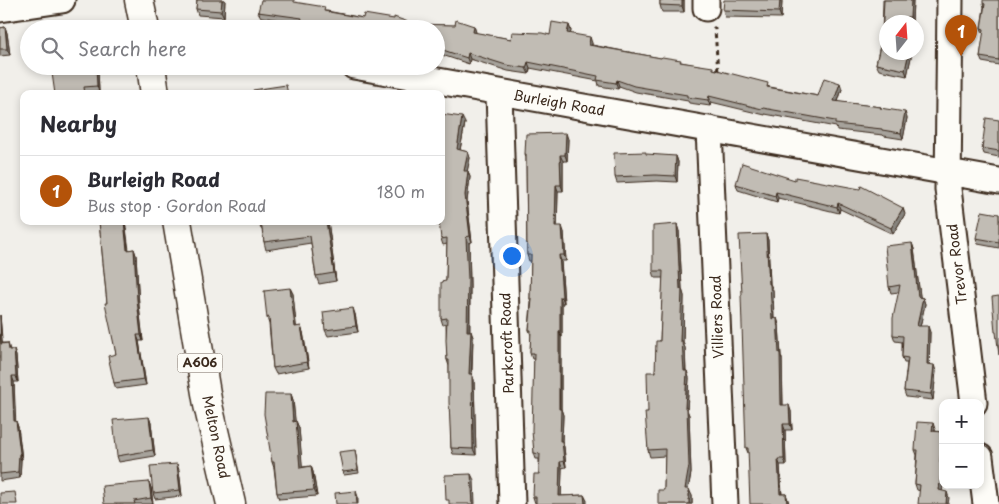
<!DOCTYPE html>
<html lang="en">
<head>
<meta charset="utf-8">
<style>
	body { margin:0; font-family:"Playpen Sans",sans-serif; background:#f7f7f7; color:#2b2b33 }
	.controls { position:absolute; right:15px; bottom:15px; display:grid; overflow:hidden; border-radius:10px; box-shadow:0 2px 8px #0003 }
	.controls button { width:45px; height:45px; display:grid; place-items:center; padding:0; border:0; border-bottom:1px solid #e1e1e2; background:#fff; color:#2b2b33; font:25px sans-serif }
	.compass { position:absolute; left:879px; top:15px; width:45px; height:45px; border-radius:50%; background:#fff; box-shadow:0 2px 8px #0003; rotate:17deg }
	.you { position:absolute; left:511px; top:255px; width:18px; height:18px; margin:-12px; border:4px solid #fff; border-radius:50%; background:#1a73e8; box-shadow:0 0 0 8px #1a73e833 }
	.badge { display:grid; place-items:center; width:32px; height:32px; border-radius:50%; background:#b45309; color:#fff; font-size:16px; font-weight:700 }
	.pin { position:absolute; translate:-50% -41px; filter:drop-shadow(0 1px 2px #0008) }
	.pin::after { content:''; position:absolute; top:26px; width:18px; height:15px; background:inherit; clip-path:polygon(0 0,100% 0,50% 100%) }
	.list { margin:0; padding:0; list-style:none }
	h2 { display:flex; justify-content:space-between; align-items:center; height:65px; margin:0; padding:0 20px; font-size:21px }
	h2 small { font-size:16px; font-weight:400; color:#7c7c81 }
	.list li { display:grid; grid-template-columns:32px 1fr auto; gap:15px; align-items:center; box-sizing:border-box; height:70px; padding:0 20px; border-top:1px solid #e1e1e2 }
	.list b { display:block; font-size:19px; white-space:nowrap }
	.list p { margin:0; font-size:16px; white-space:nowrap; color:#7c7c81 }
	.list em { font-size:16px; font-style:normal; color:#7c7c81 }
	.icon { flex:none; width:28px; height:28px; fill:none; stroke:currentColor; stroke-width:2; stroke-linecap:round; stroke-linejoin:round }
	.map { position:relative; flex:none; width:999px; height:504px; overflow:hidden }
	.search { position:absolute; background:#fff; box-shadow:0 2px 8px #0003; left:20px; top:20px; width:425px; height:55px; display:flex; align-items:center; gap:12px; box-sizing:border-box; padding:0 18px; border-radius:28px; color:#7c7c81; font-size:19px }
	.panel { position:absolute; background:#fff; box-shadow:0 2px 8px #0003; left:20px; top:90px; width:425px; height:135px; border-radius:10px }
	.map>svg:first-child { display:block }
</style>
</head>
<body>
<div class="map">
<svg width="999" height="504" viewBox="0 0 999 504">
	<rect width="100%" height="100%" fill="#f1efea"/>
	<filter id="ink" filterUnits="userSpaceOnUse"><feTurbulence type="fractalNoise" baseFrequency=".02" numOctaves="2"/><feDisplacementMap in="SourceGraphic" scale="10" xChannelSelector="R" yChannelSelector="G"/><feConvolveMatrix kernelMatrix="1 2 1 2 8 2 1 2 1" color-interpolation-filters="sRGB"/></filter>
	<g filter="url(#ink)">
		<g fill="none" stroke-linecap="round" stroke-linejoin="round">
			<g stroke="#3b2a1e" stroke-width="29">
				<path id="minor" d="M950 0 948 189 974 403
					M706 8V0
					M0 9 62 0
					M354 66 999 181
					M499 92 512 504
					M709 129 725 504
					M980 457 986 504"/>
			</g>
			<g stroke="#3b2a1e" stroke-width="31">
				<path id="major" d="M139 0 145 29
					M151 66 155 94
					M177 221 208 405 231 504"/>
			</g>
			<path stroke="#3b2a1e" stroke-width="3" stroke-dasharray="4 4" stroke-linecap="butt" d="M713 27 715 29 718 73"/>
			<use href="#minor" stroke="#fdfcf7" stroke-width="25"/>
			<use href="#major" stroke="#fdfcf7" stroke-width="28"/>
		</g>
		<path fill="#a6a29b" stroke="#3b2a1e" d="M197 0H225L224 17 198 15 196 9Z
			M660 0H684V12H662L660 5Z
			M883 0H913L912 22H886V52H912L907 76 879 70 876 64 882 37 883 2Z
			M999 0V65L982 62 980 57 984 33H983L981 28 984 7 983 3Z
			M782 1 781 18 725 17 723 10Z
			M327 11 363 18 414 24 474 26 476 33 511 39 550 35 569 25 571 31 570 33 592 43V45L681 62 714 69 770 87 818 96 842 89 838 102 881 107V108L907 118 903 139 884 136 883 135 837 130 836 127 765 114V115L711 102 710 106 689 103 688 101 636 92 619 86 618 89 599 86 598 81 530 68 529 74 508 71 470 59 469 64 442 55H436V29H299V27L300 23 261 17 258 12Z
			M5 27 7 33 10 55 0 56V28Z
			M98 69 99 92 55 94Z
			M999 120V157L984 154 982 148Z
			M465 123 460 150 468 152 470 158 467 171 470 177 467 201 472 242 469 243 470 285V331L473 337 472 374 474 380 476 455 453 454 451 448 449 366 447 360 446 324 443 325 441 319 446 281 447 244 443 245 441 239Z
			M568 139 567 161H563V191H558L557 226 564 232 566 261H561L564 303H562V337H561V409L563 415 562 441 564 447 566 467 562 468 561 496 584 495 587 501 535 503 533 497 539 474V459H536L534 453V359H532L530 353 531 335 529 330 531 302 530 299 531 261H529L527 255 526 157 525 154Z
			M676 156 678 162 677 182 657 181 617 183 615 177Z
			M736 184 905 214 893 234 840 209 839 213 778 198 777 202 738 190Z
			M999 214V248L978 244 976 238Z
			M99 221H125L129 250 134 249 136 255 139 306 143 341H139L146 385 116 389 114 383 116 354 107 303Z
			M258 221H328L336 281 319 284 316 276 311 243 266 250 264 242 262 229H261Z
			M679 231 682 289 684 296 683 342 685 348 686 371H687L689 378 687 410 689 415 691 473 688 489 692 496V504H658L664 490 665 456 650 457 648 450V412L660 341 663 278H655L653 271Z
			M766 234 768 240 770 284 773 290 774 319 777 318 779 325 781 356 782 359 783 405 791 411 792 430H785L786 465H780L782 494H786L788 500 789 504 748 453 746 448Z
			M912 243 914 249 920 297 923 298 925 304 920 326 930 332 929 365 936 371 933 400 906 397 904 391 907 363H904L902 357V342L895 341 893 335 899 292 891 293 889 287Z
			M290 288 293 294 296 327 303 332 309 368 276 374 273 368 269 324 267 318Z
			M355 314 358 332 328 336 325 330Z
			M0 315 2 343H8L10 350H14L16 356 18 382H14L15 421H16L18 427 22 459 21 460 20 478 0 481Z
			M291 394 293 400 295 422 296 421 299 428 302 467 311 466 313 472 317 496 279 499 277 493 274 468 272 462Z
			M149 417 151 423 155 456 119 462 117 456Z
			M935 429V431L942 432 943 433 942 491 949 498 917 490 915 484 917 455 915 450Z
			M355 450 359 473 344 475 343 472Z
			M179 470 182 496 155 499 153 493Z
			M149 482 151 488 153 504H104Z"/>
		<path fill="#87847e" stroke="#3b2a1e" d="M222 0H225L224 17 221 11Z
			M682 0H684V12L682 6Z
			M780 0H781L782 1 781 18 779 12Z
			M911 0H913L912 22 910 17Z
			M569 25 571 31 569 39 567 33Z
			M474 26 476 32 475 38 473 32Z
			M5 27 7 33 10 55 7 49Z
			M590 37 592 43 591 51 589 45Z
			M909 52H912V53L907 76 905 70Z
			M468 53 470 59 469 64 467 58Z
			M528 62 530 68 529 74 526 68Z
			M96 66H97L98 69 99 92 97 86Z
			M617 80 619 86 618 89 616 83Z
			M840 83 842 89 836 107 834 101Z
			M709 96 711 102 710 106 708 100Z
			M905 112 907 118 903 139 901 133Z
			M462 117 465 123 459 155 457 149Z
			M566 133 568 139 567 161 565 155Z
			M468 152 470 158 466 177 464 171Z
			M560 155 563 161V191L561 185Z
			M676 156 678 162 677 182 675 176Z
			M468 171 470 177 467 201 472 242 470 236 465 195Z
			M556 185 558 191 557 232 555 226Z
			M776 192 778 198 777 202 775 196Z
			M838 203 840 209 839 213 837 207Z
			M903 208 905 214 893 234 891 228Z
			M124 221H125L129 256 127 250Z
			M326 221H328L336 281 334 273Z
			M677 224 679 231 682 289 684 296 683 342 685 348 686 378 684 371 680 341V289Z
			M562 226 564 232 566 261 564 255Z
			M766 234 768 240 770 284 773 290 774 325 772 319 769 284Z
			M466 237 469 243 470 285 469 337 467 331Z
			M912 243 914 249 921 303 918 297Z
			M134 249 136 255 139 306 143 341 141 335 137 300Z
			M559 255 561 261 564 303 562 297Z
			M290 288 293 294 297 333 295 327Z
			M560 297 562 303V337L560 331Z
			M923 298 925 304 919 332 917 326Z
			M353 308 355 314 358 332 356 326Z
			M0 315 3 350 1 344Z
			M777 318 779 325 781 356 782 359 783 411 781 405Z
			M301 326 303 332 309 368 307 362Z
			M928 326 930 332 929 370 927 364Z
			M471 331 473 337 471 380 469 374Z
			M559 331 561 337V409L563 415 562 441 564 447 566 467 564 461 560 441 559 355Z
			M137 335 139 341 146 385 144 379Z
			M14 350 16 356 18 382 16 376Z
			M934 365 936 371 933 400 931 394Z
			M687 371 689 378 687 410 689 415 691 473 687 496 685 489V408Z
			M472 374 474 380 476 455 473 449Z
			M12 376 14 382 16 427 14 421Z
			M291 394 293 400 296 428 293 422Z
			M789 405 791 411 792 430 790 424Z
			M149 417 151 423 155 456 153 450Z
			M16 421 18 427 22 459 20 453Z
			M296 421 299 428 303 474 300 468Z
			M933 423 935 429 934 437 932 431Z
			M783 424 785 430 786 465 784 459Z
			M942 432 943 482 942 496 939 490 940 462Z
			M19 454 21 460 20 478 18 472Z
			M778 459 780 465 782 500 780 494Z
			M560 462 562 468 561 502 559 496Z
			M177 464 179 470 182 496 180 490Z
			M311 466 313 472 317 496 314 490Z
			M471 474 474 480 475 504H473Z
			M149 482 151 488 153 504 151 498Z
			M689 489 692 496V504H689Z
			M356 491 358 497V504H357Z
			M947 492 949 498 948 504H946Z
			M786 494 788 500 789 504H787Z
			M584 495 587 501V504H585Z"/>
		<path fill="#c1bcb4" stroke="#3b2a1e" d="M197 0H222L221 11 196 9Z
			M261 0H294V2L325 7 324 11 363 18 364 14 394 19V17L414 24 455 25 456 20 474 26 473 32 511 39 512 32 542 33 550 35 552 22 569 25 567 33 590 37 589 45 661 58 662 57 681 60 680 62 713 67V69L768 83 767 87 818 96 824 78 840 83 834 101 881 107 880 108 905 112 901 133 882 130V129L835 124V121L763 108 762 109 709 96 708 100 687 97V95L634 86 617 80 616 83 597 80 598 76 528 62 526 68 506 65 468 53 467 58 440 49H436V29H308L299 27 302 18 258 12Z
			M660 0H682V6L660 5Z
			M724 0H780L779 12 723 10Z
			M884 0H911L910 17H906L905 22H886V52H909L905 70 876 64 882 37Z
			M983 0H999V60L980 57 984 29 981 28 985 4 983 3Z
			M86 23 87 29H59V28Z
			M5 27 7 49H0V28Z
			M51 66H96L97 86 84 87 85 94H55Z
			M286 85 288 94H253V90Z
			M441 114 462 117 457 149 468 152 464 171H468L465 195 470 236 466 237 468 279 467 331H471L469 374H472L473 449 451 448 449 402V360H447L446 340 447 318 441 319V282L446 281 447 238 441 239 439 221H441Z
			M986 118 999 120V151L982 148Z
			M566 133 565 155H560L561 185H556L555 226H562L564 255H559L562 297H560V331H559V409H561L560 441H562L564 461 560 462 559 496 584 495 585 504H536V497H533L534 474H539L540 454 534 453 532 431 534 353H530L531 330H529L532 299H530L531 255H527L526 154H525L526 134Z
			M646 152V154L676 156 675 176 655 175 615 177 614 153Z
			M742 163 795 180V177L860 189 861 186 903 208 891 228 838 203 837 207 776 192 775 196 736 184Z
			M982 211 999 214V242L976 238Z
			M99 221H124L127 250 134 249 137 300 141 335H137L144 379 114 383 108 356 116 354 105 303H107Z
			M258 221H326L334 273 316 276 310 236 264 242 261 222H258Z
			M677 224 680 289H682L680 341H682L684 371H687L685 408H687L689 466 685 489H689V504H658V490H664L665 449 648 450 645 412H648L647 372H655L656 341H660L663 271H653V226Z
			M766 234 769 284H770L772 319 777 318 779 353H780L781 405H789L790 424H783L784 459H778L780 494H786L787 504H750L748 448H746L741 295H742L739 235Z
			M912 243 918 297 923 298 917 326H928L927 364 934 365 931 394 904 391 908 358 902 357 903 336 893 335V318L900 285 889 287 885 246Z
			M290 288 295 327 301 326 307 362 273 368 269 317 267 318 264 291Z
			M999 296V355L996 332H995L992 297Z
			M353 308 356 326 325 330 323 312Z
			M0 334 1 344 8 343 9 350H14L16 376H12L14 421H16L20 453 19 454 18 472 0 474Z
			M265 394H291L293 422 296 421 300 468 311 466 314 490 277 493 274 462H272L264 414Z
			M149 417 153 450 117 456 113 420Z
			M917 422 933 423 932 431 942 432 940 462H942L939 490 947 492 946 504H918L920 485 915 484 918 450H915Z
			M355 450 358 470 343 472 339 452Z
			M177 464 180 490 153 493 150 466Z
			M471 474 473 504H449V500H446L445 475Z
			M149 482 151 498 134 501 135 504H104L102 486Z
			M356 491 357 504H336L335 493Z
			M15 492 17 504H0V493Z"/>
	</g>
	<g text-anchor="middle" stroke-width="4" stroke-linejoin="round" paint-order="stroke">
		<rect fill="#fdfcf7" stroke="#75695f" stroke-width="1" x="177.5" y="353.5" width="45" height="19" rx="4"/>
		<g font-size="12" font-weight="bold" fill="#3b2a1e">
			<text x="200" y="367">A606</text>
		</g>
		<g font-size="14" fill="#3b2a1e" stroke="#fdfcf7">
			<text transform="translate(559 103) rotate(10)" y="5">Burleigh Road</text>
			<text transform="translate(957 264) rotate(-97)" y="5">Trevor Road</text>
			<text transform="translate(717 317) rotate(-92)" y="5">Villiers Road</text>
			<text transform="translate(507 343) rotate(-92)" y="5">Parkcroft Road</text>
			<text transform="translate(216 437) rotate(78)" y="5">Melton Road</text>
		</g>
	</g>
</svg>
<div class="controls">
<button>+</button>
<button>−</button>
</div>
<svg class="compass" viewBox="-18 -18 36 36"><path d="M0-13l5 13h-10z" fill="#e53935"/><path d="M0 13l5-13h-10z" fill="#7c7c81"/></svg>
<div class="you"></div>
<div class="pin badge" style="left:961px;top:56px">1</div>
<div class="search"><svg class="icon" aria-label="search" viewBox="0 0 24 24"><circle cx="10" cy="10" r="6"/><path d="M15 15l6 6"/></svg>Search here</div>
<section class="panel">
<h2>Nearby<small></small></h2>
<ul class="list">
<li><span class="badge">1</span><div><b>Burleigh Road</b><p>Bus stop · Gordon Road</p></div><em>180 m</em></li>
</ul>
</section>
</div>
</body>
</html>
